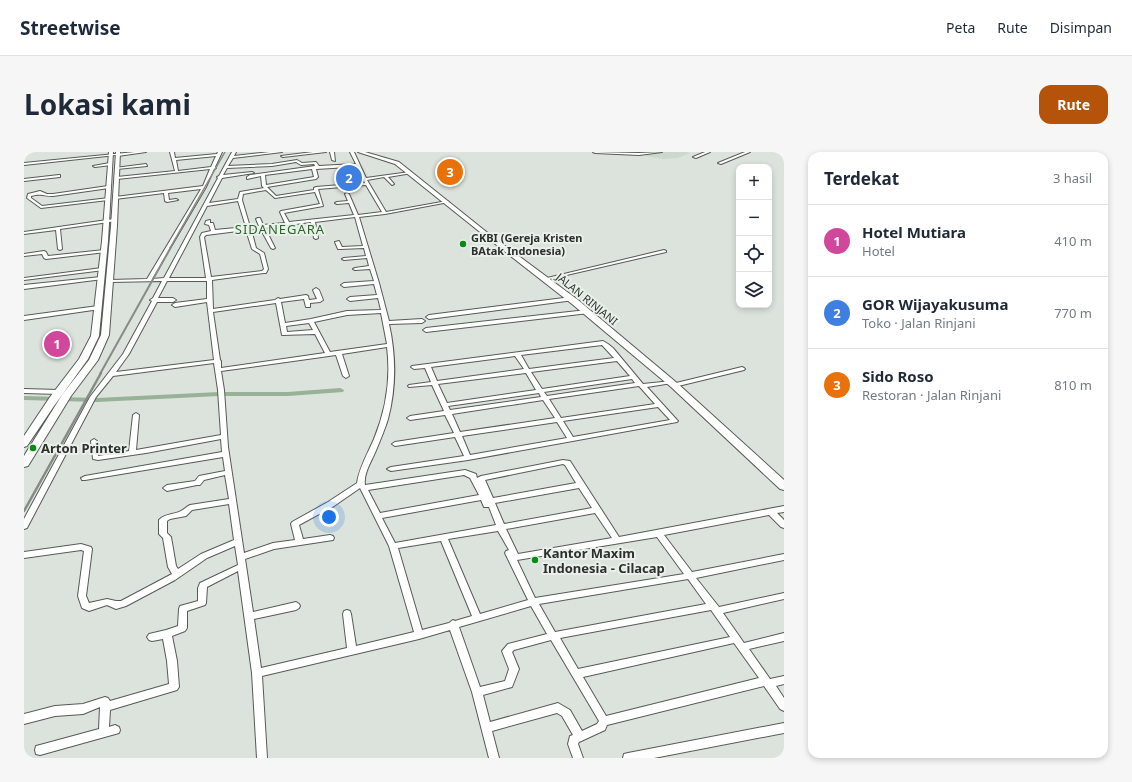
<!DOCTYPE html>
<html lang="id">
<head>
<meta charset="utf-8">
<style>
	body { margin:0; font-family:"Noto Sans",sans-serif; background:#f6f6f7; color:#1f2937 }
	.controls { position:absolute; right:12px; top:12px; display:grid; overflow:hidden; border-radius:8px; box-shadow:0 2px 6px #0003 }
	.controls button { width:36px; height:36px; display:grid; place-items:center; padding:0; border:0; border-bottom:1px solid #e0e1e3; background:#fff; color:#1f2937; font:20px sans-serif }
	.you { position:absolute; left:305px; top:365px; width:14px; height:14px; margin:-10px; border:3px solid #fff; border-radius:50%; background:#1a73e8; box-shadow:0 0 0 6px #1a73e833 }
	.badge { display:grid; place-items:center; width:26px; height:26px; border-radius:50%; background:#b45309; color:#fff; font-size:13px; font-weight:700 }
	.pin { position:absolute; translate:-50% -50%; border:2px solid #fff; box-shadow:0 1px 4px #0006 }
	.list { margin:0; padding:0; list-style:none }
	h2 { display:flex; justify-content:space-between; align-items:center; height:52px; margin:0; padding:0 16px; font-size:17px }
	h2 small { font-size:13px; font-weight:400; color:#747a83 }
	.list li { display:grid; grid-template-columns:26px 1fr auto; gap:12px; align-items:center; box-sizing:border-box; height:72px; padding:0 16px; border-top:1px solid #e0e1e3 }
	.list b { display:block; font-size:15px; white-space:nowrap }
	.list p { margin:0; font-size:13px; white-space:nowrap; color:#747a83 }
	.list em { font-size:13px; font-style:normal; color:#747a83 }
	.icon { flex:none; width:22px; height:22px; fill:none; stroke:currentColor; stroke-width:2; stroke-linecap:round; stroke-linejoin:round }
	.map { position:relative; flex:none; width:760px; height:606px; overflow:hidden; border-radius:12px }
	header { display:flex; align-items:center; gap:24px; box-sizing:border-box; height:56px; padding:0 20px; background:#fff; border-bottom:1px solid #e0e1e3 }
	header strong { font-size:19px }
	nav { display:flex; gap:22px; margin-inline-start:auto; font-size:14px }
	.intro { display:flex; align-items:center; justify-content:space-between; box-sizing:border-box; height:96px; padding:0 24px }
	h1 { margin:0; font-size:28px }
	.button { padding:10px 18px; border-radius:12px; background:#b45309; color:#fff; font-size:14px; font-weight:700 }
	main { display:flex; gap:24px; padding:0 24px }
	aside { flex:1; background:#fff; border-radius:12px; box-shadow:0 2px 6px #0003 }
	.map>svg:first-child { display:block }
</style>
</head>
<body>
<header>
<strong>Streetwise</strong>
<nav><a>Peta</a><a>Rute</a><a>Disimpan</a></nav>
</header>
<div class="intro"><h1>Lokasi kami</h1><a class="button">Rute</a></div>
<main>
<div class="map">
<svg width="760" height="606" viewBox="0 0 760 606">
	<rect width="100%" height="100%" fill="#dce3dc"/>
	<path fill="#cdd8cc" d="M621 0H662L666 1 654 6 639 7 622 4Z"/>
	<g fill="none" stroke-linecap="round" stroke-linejoin="round">
		<path fill="#97b296" fill-rule="evenodd" d="M316 236 320 238 319 240 264 244H195L73 250 0 248V244L73 246 195 240H264Z"/>
		<g stroke="#565b55" stroke-width="2">
			<path id="street" d="M111 0H122L94 4 92 3 0 13V11Z
				M146 0H150L151 6 193 2 194 0H198L191 15 192 16 190 17 182 35 128 127 140 126 194 26 193 25 195 24 208 0H212L210 4 246 0H258L209 6 204 14 248 12 273 8 278 11 292 10 295 14 332 12 326 0H330L342 26 386 20 388 21 364 25 370 32 368 33 360 25 343 28 362 60 423 49 425 50 361 62 335 65 355 131 365 169 398 167 401 169 398 171 365 172C372 203 372 237 364 267 361 277 357 286 353 296 349 307 339 321 341 333L441 318 452 322 453 326 457 324 539 308 546 309 595 385 760 354V360L753 361 760 368V376L757 375 745 363 640 383 668 420 760 402V408L672 426 695 455 760 441V447L699 461 720 491 760 481V489L725 497 746 527 760 524V532L752 534 760 546V559L756 557 740 534 583 573 581 578 555 590 554 592 559 606H549L544 592 546 584 549 583 538 564 533 561 468 579 475 606H465L448 540 426 478 395 487 238 524 243 606H233L228 521 214 419 183 435 182 451 181 453 163 459V476L161 479 148 484 153 509 155 535 153 538 86 558 85 575 91 573 95 575 96 578 95 581 16 603 12 602 11 598 12 594 16 593 75 577 76 555 59 562 31 564 0 572V562L31 554 59 552 81 545 84 546 86 549 145 532 143 509 139 487 128 489 125 488 123 485 125 482 142 478 154 474 155 457 156 454 174 449V436L176 431 214 413 211 394 183 406 151 428 102 454 92 457 83 453 65 459 58 456 54 444 60 399 57 398 0 406V400L57 392 67 395 68 397 62 444 65 451 83 447 92 449H97L148 422 144 415 139 386 135 382V368C141 361 150 363 157 359 161 357 162 355 166 353L205 347 201 323 180 328 176 333H173L143 339 139 336 143 333 171 329 175 324 201 319 199 305 61 328H58L57 326 61 324 198 300 197 287 122 301 74 308 69 307 67 289 70 287 73 289 74 304 105 299 109 263 112 261 115 263 112 298 197 283 194 238 190 211 89 224 72 245 4 374 3 376 0 377V367L66 245 99 202 128 149 126 148 129 146 138 129 86 130 84 129 86 128 123 127 177 37 144 41 145 48 152 47 154 48 143 50 141 49 140 41 91 47 89 46 91 45 179 34 186 17 93 27 91 26 93 25 151 19ZM192 4 187 15 154 19 152 8ZM272 10 277 13 290 12 291 14 226 23 223 25V27L237 24 238 34 240 36 216 40 214 47 185 51 198 26 230 21 228 20 199 23 203 16 248 14ZM328 14H333L341 31 292 35 290 36V38L252 44 243 35 292 27 294 25 292 17 325 15 330 22H332ZM288 17 290 25 242 33 241 23ZM342 33 358 60 334 63 325 42 323 41 321 42 324 49 313 50 311 51 313 52 325 51 330 63 265 70 260 61 299 54 294 37ZM242 38 251 46 291 40 296 52 257 59 256 60 261 71 239 73 236 66H234L232 67 235 74 226 75 218 48 219 42ZM214 49 222 75 191 78 189 71H186V68L182 69 181 72 185 73 187 79 178 81 176 85 182 126H145L183 54ZM331 65 339 94 318 95 315 89 311 90 314 97H316L340 96 342 104 320 106 318 107 320 108 343 106 345 114 331 116 329 117 331 118 346 117 350 129 320 131 317 133 320 135 350 132 353 143 326 145 323 147 326 149 354 146 357 158 323 159 287 167 261 171 257 150 280 147 282 155H286V151L296 150 299 148 295 138 292 136 289 138 293 147 285 148 284 144 282 143 256 147 254 146 251 148 189 157 188 128 240 121H242L244 117 240 101 232 96 227 77 236 76 247 96 249 97 251 96 241 76 287 70 290 86 292 87 294 86 291 70ZM222 78 228 97 236 102 240 117 238 119 187 125 180 85 182 83ZM143 129H183V147L151 151 148 153 151 155 183 150 190 208 92 220 105 202 133 150H149L152 148 149 146H134ZM252 151 258 183 291 182 301 201 197 216V209L196 208 189 160ZM357 161 363 192 306 200 290 170 323 163ZM285 171 289 178 263 180 262 174ZM363 195C367 226 362 258 350 287 344 301 335 316 333 331L304 350 268 370 267 372 271 388 249 391 220 401 204 295 200 238 197 219 312 203 319 224 322 226 325 224 318 202ZM539 312 541 313 552 331 469 346 461 328ZM440 323 446 326 455 343 356 361 344 338ZM336 336 365 394 390 480 332 494 327 462 326 459 323 458 320 459 319 462 323 496 237 516 230 467 272 458 275 456 276 454 275 452 272 450 229 460 221 407 250 397 309 388 310 386 309 384 306 383 279 387 275 373 310 354ZM555 336 568 356 480 372 471 351ZM457 348 460 355H465L472 373 371 391 358 366ZM205 352 210 388 177 402 154 417 152 414 147 385 143 381V369L146 367 162 364 168 358ZM571 361 588 386 494 402 482 377ZM474 379 485 398 482 399 481 401 504 448 456 462 424 387ZM633 385 660 422 511 446 493 408ZM417 389 448 464 431 469 429 468 425 471 398 478 374 396ZM664 427 682 452 531 480 515 452ZM507 454 523 482 484 492 478 499 485 517 481 529 456 535 435 475ZM687 458 706 485 554 517 536 486ZM527 488 575 569 573 572 558 579 546 558 534 551 466 570 459 543 488 535 495 517 488 500 490 498ZM710 491 735 526 582 564 559 525Z
				M289 0H302L259 5 257 4Z
				M306 0H310L311 9 308 8Z
				M569 0 615 1 638 0 615 3 571 1Z
				M681 0H686L672 6 669 5Z
				M721 0H726L697 12 694 11Z
				M86 11 87 13 71 15 69 14Z
				M122 12 123 14 93 17 91 16Z
				M35 23H36V25L0 29V27Z
				M84 34H85V36L29 44C19 44 18 41 7 44V46L18 54 85 46V48H84L17 56 3 46 4 42 16 39 23 42H29Z
				M90 67 92 68V69L36 77 38 97 36 98 34 97 32 78 0 82V80Z
				M80 98H82V100L22 107 20 106 18 102 0 104V102L20 99 22 100 24 104Z
				M640 98 642 99V100L521 128 519 127Z
				M78 116H80V118L0 128V126Z
				M77 125 79 126V127L0 137V133Z
				M548 145 551 147 550 148 405 167 402 165 405 163Z
				M74 154 76 155V157L0 168V164Z
				M563 158 565 159V161L402 180 399 178 402 176Z
				M579 189 584 192 589 196 619 232 648 229 649 230 648 231 623 235 653 268 654 269 653 270 444 308 367 319 363 317 367 315 440 304 431 285 371 294 368 292 371 290 430 281 421 263 386 268 383 266 386 264 420 259 408 233 385 235 384 234 385 233 407 230 401 216 390 217 387 215 388 214ZM578 193 590 206 505 217 497 203ZM491 204 500 217 413 229 407 215ZM593 209 606 224 518 237 507 220ZM502 221 512 238 423 251 414 232ZM608 227 611 231 523 244 520 240ZM615 234 631 252 537 266 525 247ZM515 241 517 245 426 258 424 254ZM519 248 531 266 436 280 428 262ZM634 255 646 268 549 285 539 269ZM533 270 543 286 446 303 438 284Z
				M718 215 720 216 721 217 720 218 650 235 647 233 648 232Z
				M0 237 35 238 38 240 35 242 0 241Z
				M760 571V581L630 606H599L600 602 604 601Z"/>
		</g>
		<g stroke="#565b55" stroke-width="2">
			<path id="secondary" d="M85 0H89L84 89 75 184 64 207 30 254 3 294 0 295V284L26 245 55 207 67 184 78 89Z
				M92 0H96L93 74 85 183 74 208 47 244 4 314 0 315V304L38 243 65 208 77 183 87 74Z
				M334 0H341L375 10 465 82 554 148 653 231 760 328V338L756 337 647 235 548 152 461 84 371 12Z"/>
		</g>
		<use href="#street" fill="#fff" fill-rule="evenodd"/>
		<use href="#secondary" fill="#fff" fill-rule="evenodd"/>
		<path stroke="#868b86" stroke-width="1.5" d="M146 96 201 0"/>
		<path stroke="#868b86" stroke-width="2" d="M76 222 147 95"/>
		<path stroke="#868b86" stroke-width="2.5" d="M0 359 77 221"/>
	</g>
	<g fill="#068b17" stroke="#e9f0e9" stroke-width="1.5">
		<circle cx="439" cy="92" r="4"/>
		<circle cx="9" cy="296" r="4"/>
		<circle cx="511" cy="408" r="4"/>
	</g>
	<g text-anchor="middle" stroke-width="4" stroke-linejoin="round" paint-order="stroke">
		<g font-size="11" font-weight="bold" fill="#2d302d" stroke="#e9f0e9" text-anchor="start">
			<text x="447" y="90">GKBI (Gereja Kristen<tspan x="447" dy="13">BAtak Indonesia)</tspan></text>
		</g>
		<g font-size="11" fill="#2d302d" stroke="#e9f0e9">
			<text transform="translate(563 147) rotate(39)" y="4">JALAN RINJANI</text>
		</g>
		<g font-size="13" letter-spacing="1" fill="#2f632e" stroke="#e9f0e9">
			<text x="256" y="82">SIDANEGARA</text>
		</g>
		<g font-size="13" font-weight="bold" fill="#2d302d" stroke="#e9f0e9" text-anchor="start">
			<text x="17" y="301">Arton Printer</text>
			<text x="519" y="406">Kantor Maxim<tspan x="519" dy="15">Indonesia - Cilacap</tspan></text>
		</g>
	</g>
</svg>
<div class="controls">
<button>+</button>
<button>−</button>
<button><svg class="icon" aria-label="locate" viewBox="0 0 24 24"><circle cx="12" cy="12" r="6"/><path d="M12 2v4M12 18v4M2 12h4M18 12h4"/></svg></button>
<button><svg class="icon" aria-label="layers" viewBox="0 0 24 24"><path d="M12 4l9 5-9 5-9-5zM3 14l9 5 9-5"/></svg></button>
</div>
<div class="you"></div>
<div class="pin badge" style="left:33px;top:192px;background:#d1479c">1</div>
<div class="pin badge" style="left:325px;top:26px;background:#3f7fe0">2</div>
<div class="pin badge" style="left:426px;top:20px;background:#e8710a">3</div>
</div>
<aside>
<h2>Terdekat<small>3 hasil</small></h2>
<ul class="list">
<li><span class="badge" style="background:#d1479c">1</span><div><b>Hotel Mutiara</b><p>Hotel</p></div><em>410 m</em></li>
<li><span class="badge" style="background:#3f7fe0">2</span><div><b>GOR Wijayakusuma</b><p>Toko · Jalan Rinjani</p></div><em>770 m</em></li>
<li><span class="badge" style="background:#e8710a">3</span><div><b>Sido Roso</b><p>Restoran · Jalan Rinjani</p></div><em>810 m</em></li>
</ul>
</aside>
</main>
</body>
</html>
